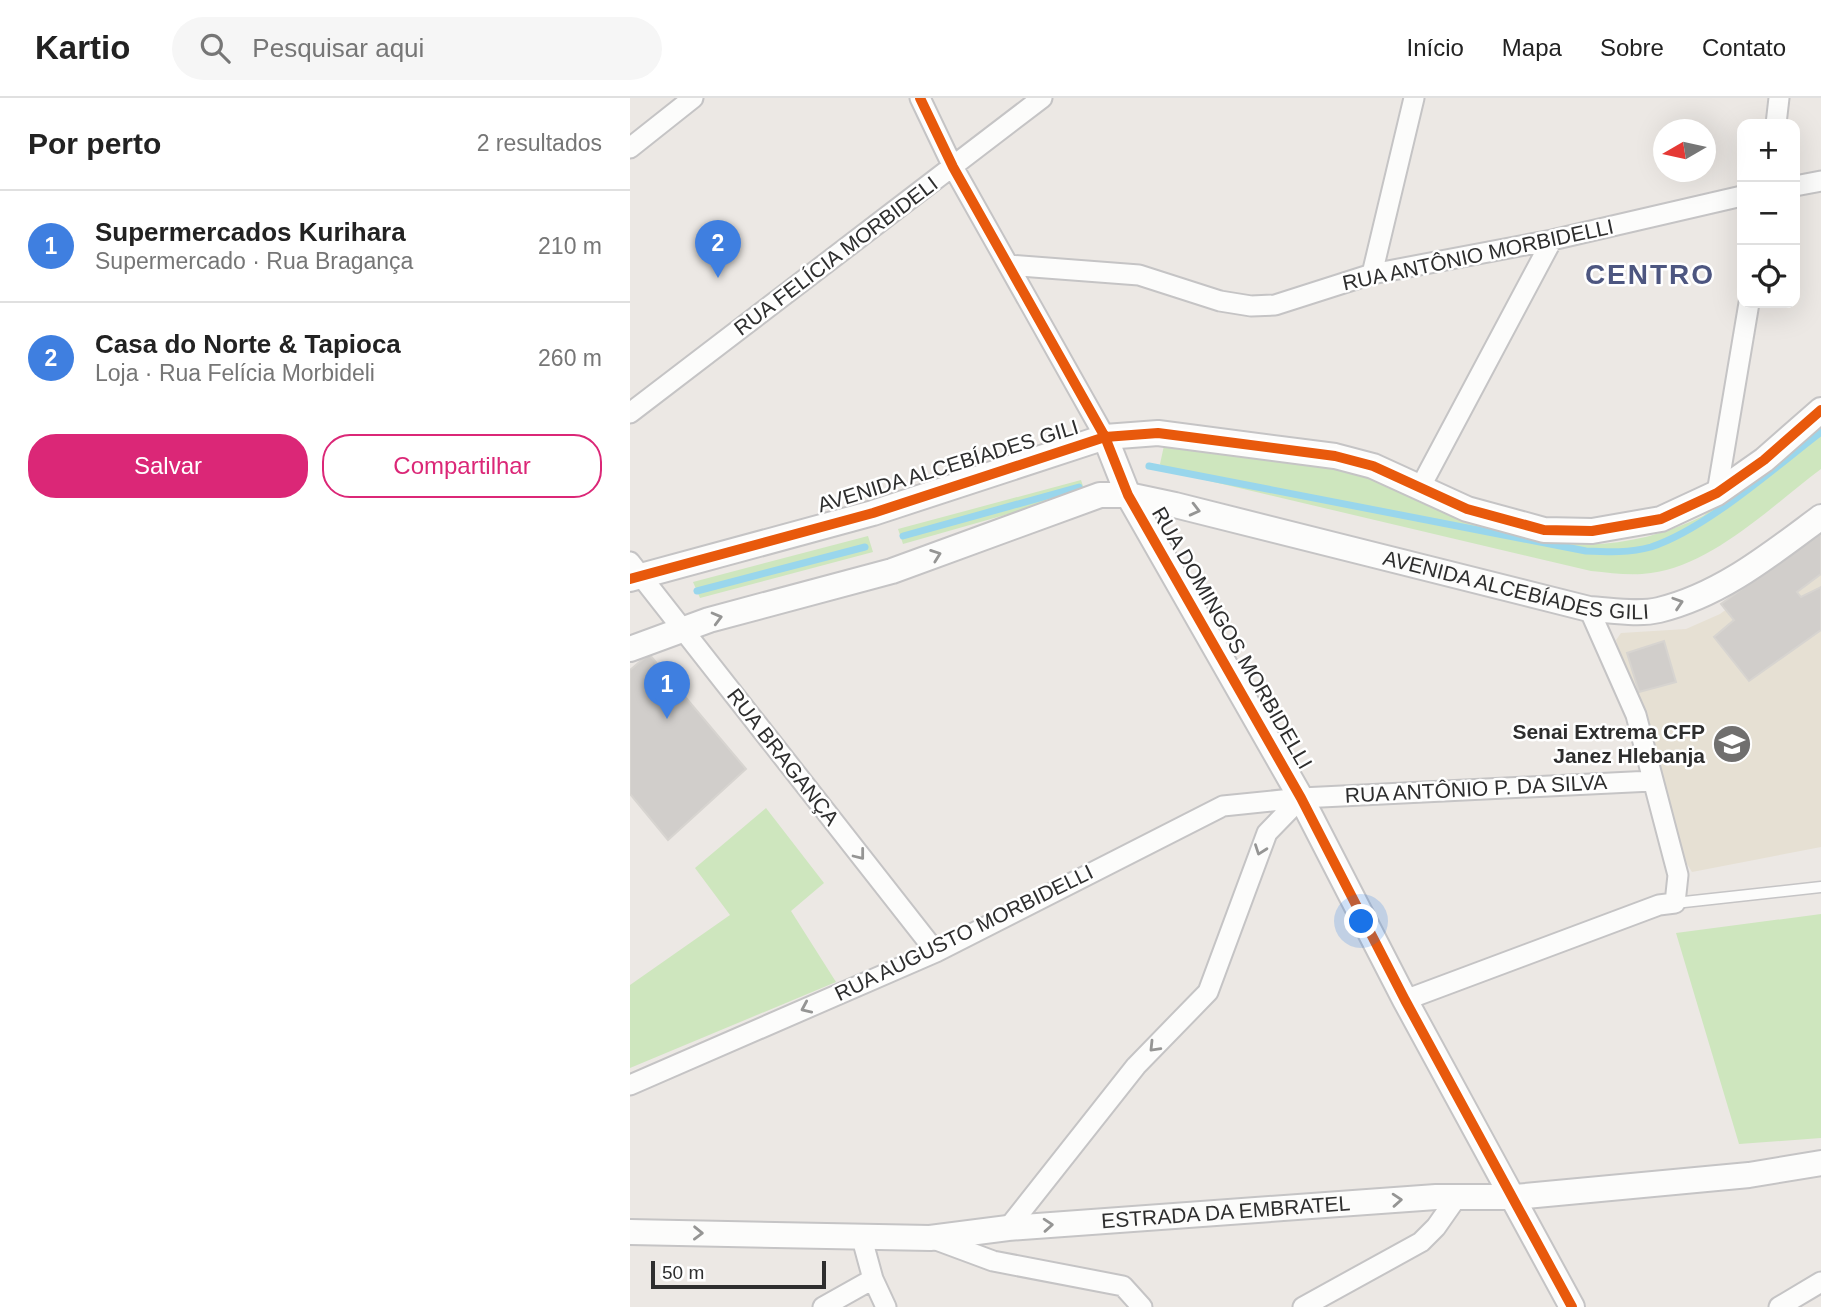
<!DOCTYPE html>
<html lang="pt">
<head>
<meta charset="utf-8">
<style>
	body { margin:0; font-family:Helvetica,sans-serif; background:#f6f6f6; color:#222 }
	.controls { position:absolute; right:21px; top:21px; display:grid; overflow:hidden; border-radius:14px; box-shadow:0 7px 28px #0002 }
	.controls button { width:63px; height:63px; display:grid; place-items:center; padding:0; border:0; border-bottom:2px solid #e0e0e0; background:#fff; color:#222; font:35px sans-serif }
	.compass { position:absolute; left:1023px; top:21px; width:63px; height:63px; border-radius:50%; background:#fff; box-shadow:0 7px 28px #0002; rotate:261deg }
	.scale { position:absolute; left:21px; bottom:18px; width:175px; box-sizing:border-box; padding-left:7px; border:4px solid #2e2e2e; border-top:0; font-size:19px; line-height:24px; white-space:nowrap; color:#2e2e2e; -webkit-text-stroke:5px #fff; paint-order:stroke }
	.you { position:absolute; left:732px; top:824px; width:24px; height:24px; margin:-18px; border:5px solid #fff; border-radius:50%; background:#1a73e8; box-shadow:0 0 0 10px #1a73e833 }
	.badge { display:grid; place-items:center; width:46px; height:46px; border-radius:50%; background:#db2777; color:#fff; font-size:23px; font-weight:700 }
	.pin { position:absolute; translate:-50% -58px; filter:drop-shadow(0 2px 4px #0008) }
	.pin::after { content:''; position:absolute; top:37px; width:24px; height:21px; background:inherit; clip-path:polygon(0 0,100% 0,50% 100%) }
	.list { margin:0; padding:0; list-style:none }
	h2 { display:flex; justify-content:space-between; align-items:center; height:91px; margin:0; padding:0 28px; font-size:30px }
	h2 small { font-size:23px; font-weight:400; color:#767676 }
	.list li { display:grid; grid-template-columns:46px 1fr auto; gap:21px; align-items:center; box-sizing:border-box; height:112px; padding:0 28px; border-top:2px solid #e0e0e0 }
	.list b { display:block; font-size:26px; white-space:nowrap }
	.list p { margin:0; font-size:23px; white-space:nowrap; color:#767676 }
	.list em { font-size:23px; font-style:normal; color:#767676 }
	.actions { display:flex; gap:14px; padding:21px 28px }
	.actions a { flex:1; padding:16px 0; border:2px solid #db2777; border-radius:28px; text-align:center; font-size:24px; color:#db2777 }
	.actions .main { background:#db2777; color:#fff }
	.icon { flex:none; width:38px; height:38px; fill:none; stroke:currentColor; stroke-width:2; stroke-linecap:round; stroke-linejoin:round }
	.map { position:relative; flex:none; width:1191px; height:1209px; overflow:hidden }
	header { display:flex; align-items:center; gap:42px; box-sizing:border-box; height:98px; padding:0 35px; background:#fff; border-bottom:2px solid #e0e0e0 }
	header strong { font-size:33px }
	nav { display:flex; gap:38px; margin-inline-start:auto; font-size:24px }
	.search { width:490px; height:63px; background:#f6f6f6; display:flex; align-items:center; gap:18px; box-sizing:border-box; padding:0 24px; border-radius:38px; color:#767676; font-size:26px }
	main { display:flex }
	aside { flex:1; background:#fff }
	.map>svg:first-child { display:block }
</style>
</head>
<body>
<header>
<strong>Kartio</strong>
<div class="search"><svg class="icon" aria-label="search" viewBox="0 0 24 24"><circle cx="10" cy="10" r="6"/><path d="M15 15l6 6"/></svg>Pesquisar aqui</div>
<nav><a>Início</a><a>Mapa</a><a>Sobre</a><a>Contato</a></nav>
</header>
<main>
<aside>
<h2>Por perto<small>2 resultados</small></h2>
<ul class="list">
<li><span class="badge" style="background:#3f7fe0">1</span><div><b>Supermercados Kurihara</b><p>Supermercado · Rua Bragança</p></div><em>210 m</em></li>
<li><span class="badge" style="background:#3f7fe0">2</span><div><b>Casa do Norte &amp; Tapioca</b><p>Loja · Rua Felícia Morbideli</p></div><em>260 m</em></li>
</ul>
<div class="actions"><a class="main">Salvar</a><a>Compartilhar</a></div>
</aside>
<div class="map">
<svg width="1191" height="1209" viewBox="0 0 1191 1209">
	<rect width="100%" height="100%" fill="#ece8e4"/>
	<path fill="#e6e0d3" d="M1191 442V749L1062 774 1040 739 986 542 991 535 1056 531 1090 516Z"/>
	<path fill="#cee6be" d="M1191 326V371C1143 407 1081 468 1021 475 1001 478 982 475 961 473L533 372 530 366 535 343 710 364 908 440C964 454 1021 443 1073 418Z
		M451 382 455 394 273 446 268 431Z
		M238 438 243 454 70 500 63 484Z
		M136 710 194 785 161 813 206 884 0 970V887L100 817 65 770Z
		M1191 816V1040L1109 1046 1046 835Z"/>
	<g fill="none" stroke-linecap="round" stroke-linejoin="round">
		<path stroke="#99d6ec" stroke-width="7" d="M519 368 956 453C978 454 1000 455 1021 449 1076 431 1144 370 1191 334
			M273 438 449 389
			M67 493 235 449"/>
	</g>
	<path fill="#d1cecb" stroke="#d7d4d0" stroke-width="2" d="M1191 434V476L1167 494 1171 499 1191 489V532L1119 583 1084 539 1104 522 1091 506Z
		M1034 543 1046 584 1009 594 997 555Z
		M19 556 116 671 38 742 0 696V572Z"/>
	<g fill="none" stroke-linecap="round" stroke-linejoin="round">
		<g stroke="#c5c4c5" stroke-width="13">
			<path id="service" d="M1045 805 1191 789"/>
		</g>
		<g stroke="#c5c4c5" stroke-width="23">
			<path id="minor" d="M290 0 323 69 475 339
				M1146 26 1149 0
				M0 50 63 0
				M1165 88 1191 83
				M378 167 509 177 590 203 621 208 645 207 742 176 922 142 1112 98
				M742 176 784 0
				M0 315 412 0
				M791 388 922 142
				M1087 395 1119 205
				M0 464 306 854
				M775 902 1029 807 1045 805 1048 777 1006 617 959 511
				M0 987 306 854 593 708 671 700 1022 683
				M378 1130 506 968 578 894 637 735 671 700
				M231 1137 243 1181 256 1209
				M301 1140 363 1163 493 1188 512 1209
				M193 1209 243 1181
				M673 1209 791 1144 806 1129 827 1099
				M1149 1209 1191 1184"/>
		</g>
		<g stroke="#c5c4c5" stroke-width="28">
			<g id="tertiary">
				<path d="M475 339 498 397 671 700 775 902 942 1209"/>
				<path d="M0 481 243 415 475 339 528 335 705 358 743 368 837 411 914 432 962 433 1031 421 1087 395 1134 362 1191 312"/>
				<path id="s1" d="M0 551 79 522 262 473 470 397H498L545 407 959 511C980 512 1008 517 1029 512 1091 497 1141 456 1191 419"/>
				<path id="s2" d="M0 1134 300 1140 378 1130 806 1099H885L1119 1077 1191 1065"/>
			</g>
		</g>
		<use href="#service" stroke="#fcfcfb" stroke-width="10"/>
		<use href="#minor" stroke="#fcfcfb" stroke-width="19"/>
		<use href="#tertiary" stroke="#fcfcfb" stroke-width="24"/>
		<g stroke="#fff" stroke-width="15">
			<path id="cycleway" d="M290 0 323 69 475 339 498 397 671 700 775 902 942 1209
				M0 481 243 415 475 339 528 335 705 358 743 368 837 411 914 432 962 433 1031 421 1087 395 1134 362 1191 312"/>
		</g>
		<use href="#cycleway" stroke="#e8590c" stroke-width="10"/>
	</g>
	<defs><path id="oneway-chevron" d="M-2-3.5L2.5 0L-2 3.5" fill="none" stroke-width="1.6" stroke-linecap="round" stroke-linejoin="round" transform="scale(1.75)"/></defs>
	<g stroke="#959594">
		<use href="#oneway-chevron" transform="translate(565 412) rotate(14)"/>
		<use href="#oneway-chevron" transform="translate(306 457) rotate(-20)"/>
		<use href="#oneway-chevron" transform="translate(1048 505) rotate(-18)"/>
		<use href="#oneway-chevron" transform="translate(87 520) rotate(-15)"/>
		<use href="#oneway-chevron" transform="translate(630 752) rotate(110)"/>
		<use href="#oneway-chevron" transform="translate(230 757) rotate(52)"/>
		<use href="#oneway-chevron" transform="translate(176 910) rotate(156)"/>
		<use href="#oneway-chevron" transform="translate(524 949) rotate(134)"/>
		<use href="#oneway-chevron" transform="translate(767 1102) rotate(-4)"/>
		<use href="#oneway-chevron" transform="translate(418 1127) rotate(-4)"/>
		<use href="#oneway-chevron" transform="translate(68 1135) rotate(1)"/>
	</g>
	<defs>
		<g id="university-disc" transform="scale(2.0125)"><circle r="9.5" fill="#706f6e" stroke="#fff"/><path d="M0-5L7-2L0 1L-7-2ZM-4 1L0 2.5L4 1V4Q0 6-4 4Z" fill="#fff"/></g>
	</defs>
	<g fill-rule="evenodd">
		<use href="#university-disc" x="1102" y="646"/>
	</g>
	<g text-anchor="middle" stroke-width="5" stroke-linejoin="round" paint-order="stroke">
		<g font-size="21" fill="#2e2e2e" stroke="#fff">
			<text transform="translate(848 157) rotate(-12)" y="7">RUA ANTÔNIO MORBIDELLI</text>
			<text transform="translate(206 158) rotate(-37)" y="7">RUA FELÍCIA MORBIDELI</text>
			<text transform="translate(318 368) rotate(-17)" y="7">AVENIDA ALCEBÍADES GILI</text>
			<text dy="7" stroke="none"><textPath href="#s1" startOffset="922">AVENIDA ALCEBÍADES GILI</textPath></text>
			<text transform="translate(602 540) rotate(60)" y="7">RUA DOMINGOS MORBIDELLI</text>
			<text transform="translate(153 659) rotate(52)" y="7">RUA BRAGANÇA</text>
			<text transform="translate(846 691) rotate(-3)" y="7">RUA ANTÔNIO P. DA SILVA</text>
			<text transform="translate(334 835) rotate(-26)" y="7">RUA AUGUSTO MORBIDELLI</text>
			<text dy="7" stroke="none"><textPath href="#s2" startOffset="597">ESTRADA DA EMBRATEL</textPath></text>
		</g>
		<g font-size="21" font-weight="bold" fill="#2e2e2e" stroke="#fff" text-anchor="end">
			<text x="1075" y="641">Senai Extrema CFP<tspan x="1075" dy="24">Janez Hlebanja</tspan></text>
		</g>
		<g font-size="28" font-weight="bold" letter-spacing="2" fill="#4d5680" stroke="#fff">
			<text x="1020" y="186">CENTRO</text>
		</g>
	</g>
</svg>
<div class="controls">
<button>+</button>
<button>−</button>
<button><svg class="icon" aria-label="locate" viewBox="0 0 24 24"><circle cx="12" cy="12" r="6"/><path d="M12 2v4M12 18v4M2 12h4M18 12h4"/></svg></button>
</div>
<svg class="compass" viewBox="-18 -18 36 36"><path d="M0-13l5 13h-10z" fill="#e53935"/><path d="M0 13l5-13h-10z" fill="#767676"/></svg>
<div class="scale">50 m</div>
<div class="you"></div>
<div class="pin badge" style="left:37px;top:621px;background:#3f7fe0">1</div>
<div class="pin badge" style="left:88px;top:180px;background:#3f7fe0">2</div>
</div>
</main>
</body>
</html>
